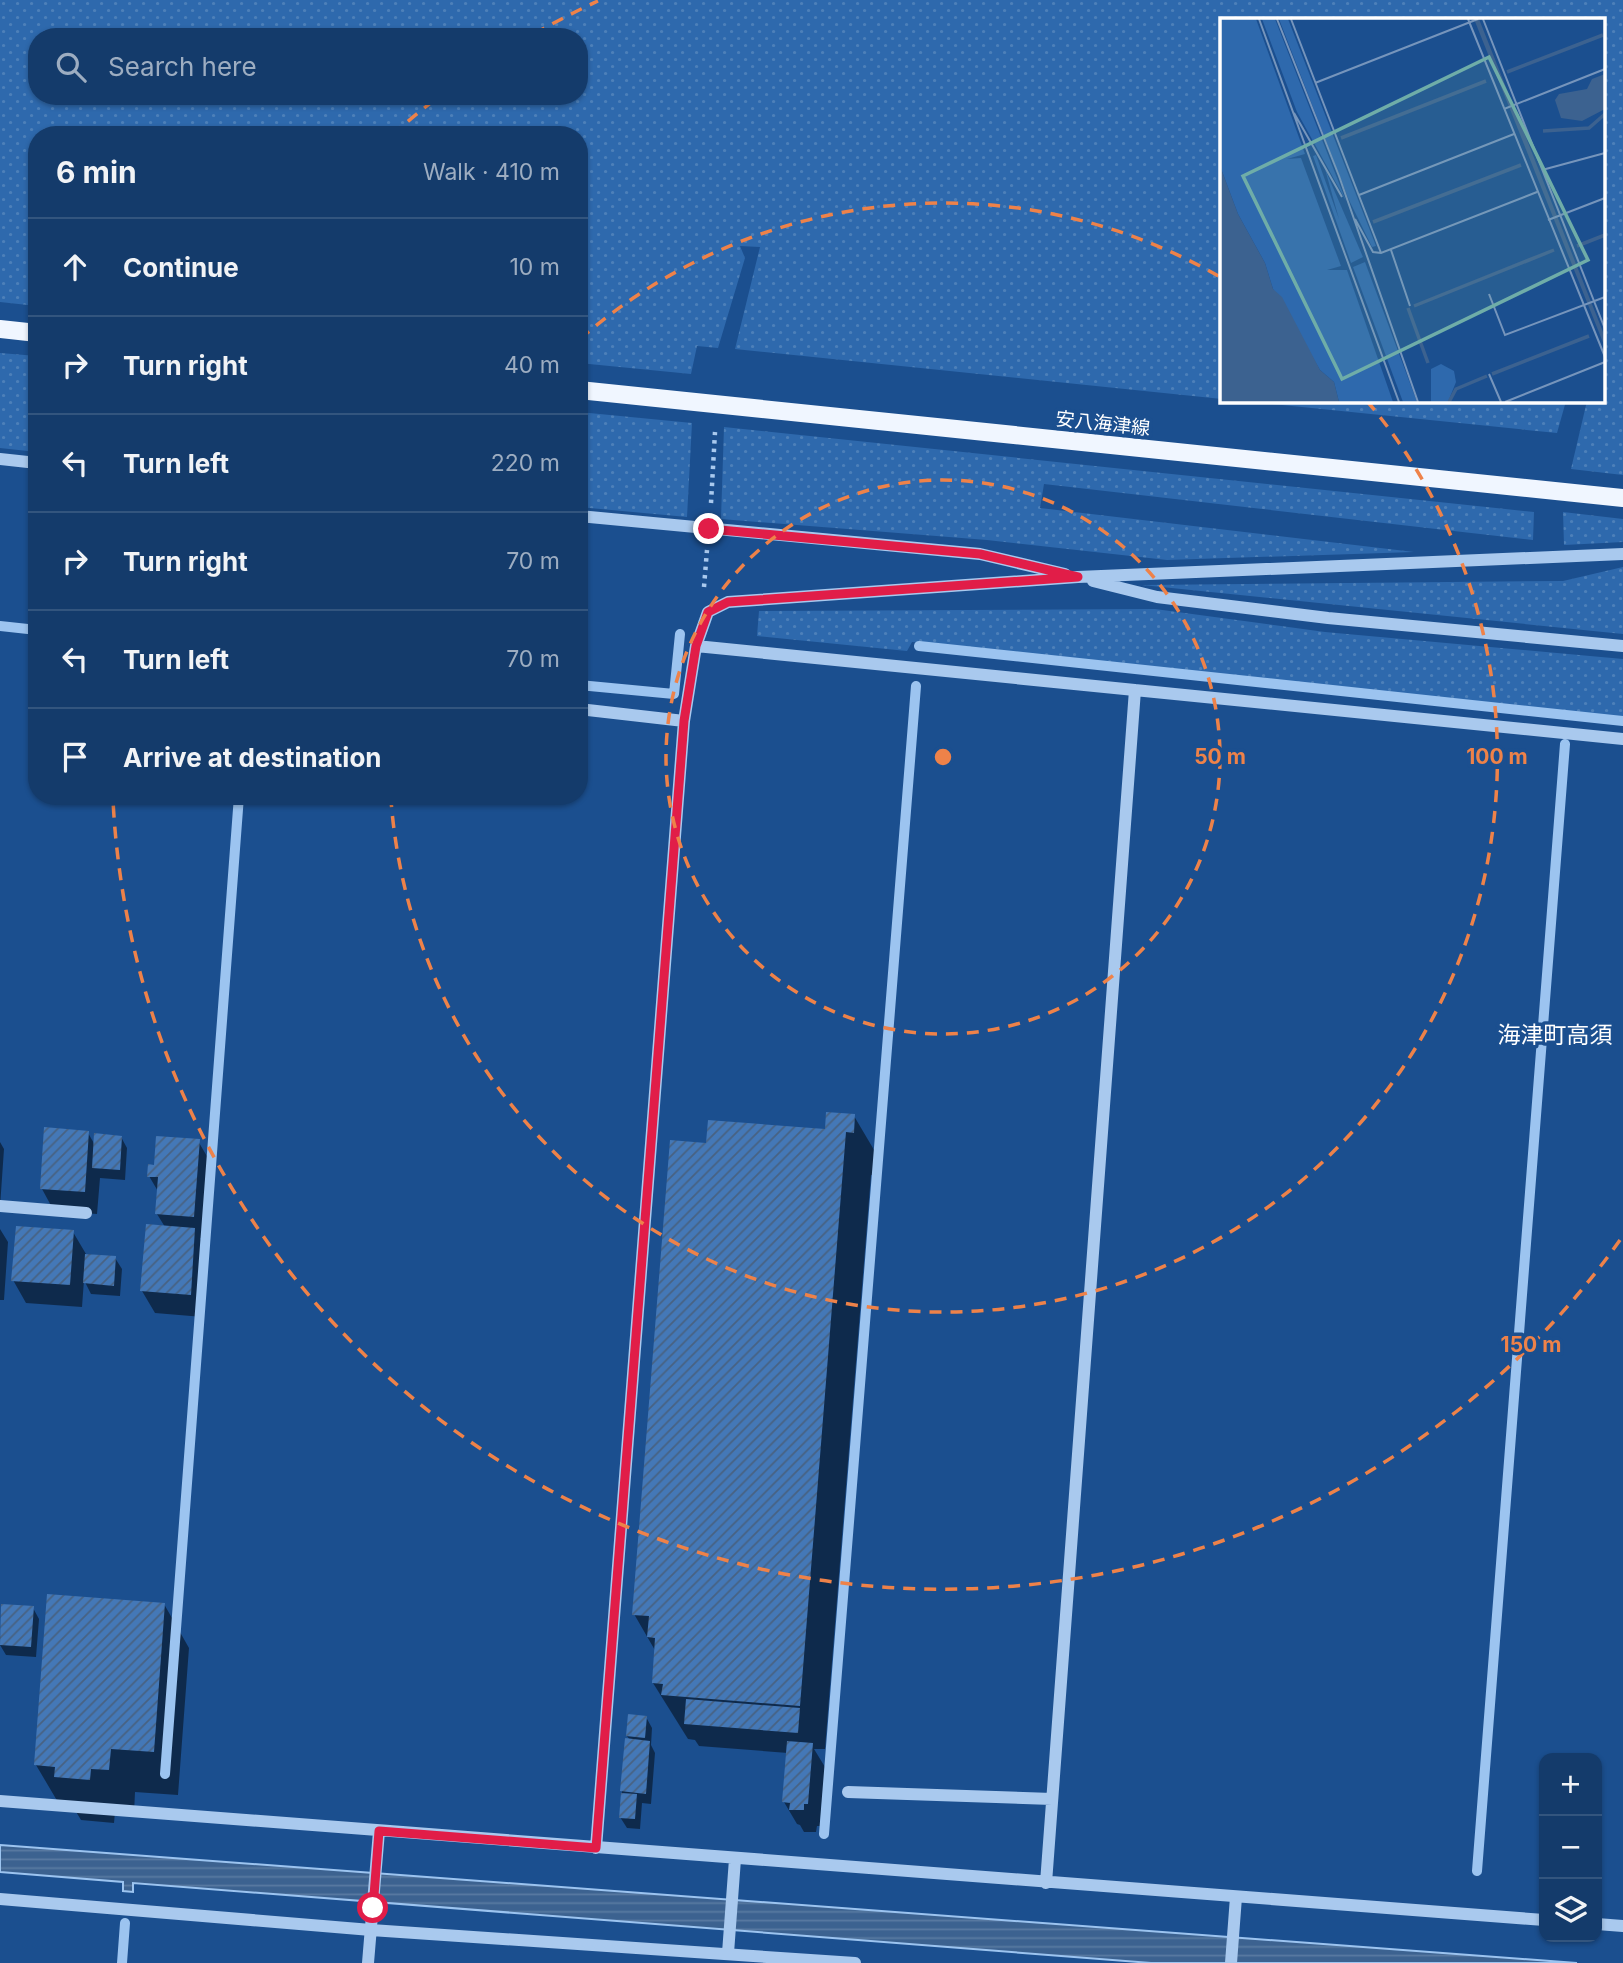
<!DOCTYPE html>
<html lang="en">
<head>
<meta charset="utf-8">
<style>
	body { margin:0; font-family:Inter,"Noto Sans JP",sans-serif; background:#214673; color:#f1f3f6 }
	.controls { position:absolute; right:21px; bottom:21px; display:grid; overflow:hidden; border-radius:14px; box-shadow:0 2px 5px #0004 }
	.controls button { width:63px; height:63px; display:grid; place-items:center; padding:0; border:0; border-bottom:2px solid #33557e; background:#143b6b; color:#f1f3f6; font:35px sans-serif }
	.stop { position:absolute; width:21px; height:21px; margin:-16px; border:5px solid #e11d48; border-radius:50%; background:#fff }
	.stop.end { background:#e11d48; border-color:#fff; box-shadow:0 2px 7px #0008 }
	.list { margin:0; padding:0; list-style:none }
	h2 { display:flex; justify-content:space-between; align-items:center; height:91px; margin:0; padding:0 28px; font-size:30px }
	h2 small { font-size:23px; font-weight:400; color:#9dadc1 }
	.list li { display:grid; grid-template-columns:46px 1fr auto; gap:21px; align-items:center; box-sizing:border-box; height:98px; padding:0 28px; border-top:2px solid #33557e }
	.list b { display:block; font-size:26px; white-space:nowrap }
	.list em { font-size:23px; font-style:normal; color:#9dadc1 }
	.icon { flex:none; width:38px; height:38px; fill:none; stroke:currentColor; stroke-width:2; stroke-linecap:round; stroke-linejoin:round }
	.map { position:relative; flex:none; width:1623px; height:1963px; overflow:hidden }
	.search { position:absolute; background:#143b6b; box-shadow:0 2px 5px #0004; left:28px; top:28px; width:560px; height:77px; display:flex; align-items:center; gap:18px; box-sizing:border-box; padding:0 24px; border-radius:28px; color:#9dadc1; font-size:26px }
	.panel { position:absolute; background:#143b6b; box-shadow:0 2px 5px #0004; left:28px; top:126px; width:560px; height:679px; border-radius:28px }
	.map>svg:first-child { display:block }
</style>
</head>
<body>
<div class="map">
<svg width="1623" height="1963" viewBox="0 0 1623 1963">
	<defs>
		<pattern id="grass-dots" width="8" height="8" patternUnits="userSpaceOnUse" patternTransform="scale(1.75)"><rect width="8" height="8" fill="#2e69ad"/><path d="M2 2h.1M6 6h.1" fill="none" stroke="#4d80b9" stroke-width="1.8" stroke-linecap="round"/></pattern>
		<pattern id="water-rules" width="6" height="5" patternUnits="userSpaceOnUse" patternTransform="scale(1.75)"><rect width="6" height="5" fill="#3c6290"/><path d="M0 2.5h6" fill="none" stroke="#597aa1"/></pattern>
		<pattern id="building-hatch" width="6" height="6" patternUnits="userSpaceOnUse" patternTransform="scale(1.75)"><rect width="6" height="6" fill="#4478b7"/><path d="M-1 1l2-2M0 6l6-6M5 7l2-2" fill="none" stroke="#486282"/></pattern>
	</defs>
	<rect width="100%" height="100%" fill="#1b4f8f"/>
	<path fill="url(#grass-dots)" fill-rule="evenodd" d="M0 0H1623V475L1571 469 1587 401H1604V19H1222V399L735 349 760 247 740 246 745 258 718 348 697 346 691 374 579 363V135H37V306L0 302ZM37 37H579V96H37Z
		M0 353 37 356V452L0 448Z
		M1242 401H1566L1557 433Z
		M579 412 692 423 687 517 579 507Z
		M724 427 1534 512 1533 540 1044 484 1040 508 1414 552 1167 560 987 540 721 519Z
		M1563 512 1623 519V542L1564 545Z
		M1623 567V634L1142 585 1563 581Z
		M1155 609 1325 632 1623 659V718L912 642 907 651 757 636 759 611Z"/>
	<path fill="url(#water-rules)" stroke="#9cc4f0" stroke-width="2" d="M0 1845 1577 1963H1151L133 1883V1892L123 1891V1882L0 1872Z"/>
	<path fill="#0007" d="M854 1116 880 1160 878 1176 871 1175 825 1749H814L825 1767 820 1826H817L816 1832H804L800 1825 797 1824 784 1802 788 1753 699 1746 695 1740 688 1739 653 1683 656 1652 634 1614 707 1145 826 1131Z
		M88 1133 95 1145 121 1137 127 1148 125 1180 100 1178 97 1214 54 1211 42 1189Z
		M198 1141 211 1163 206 1239 200 1238 207 1252 203 1317 155 1313 142 1291 165 1227 157 1214 159 1193 149 1176 155 1166Z
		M0 1142 4 1149 0 1207Z
		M0 1229 8 1242 4 1300H0Z
		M73 1232 86 1254 115 1258 122 1269 120 1296 91 1294 84 1280 82 1307 26 1303 13 1280Z
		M164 1604 189 1648 178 1795 135 1792 134 1814 115 1812 114 1823 81 1820 75 1810 62 1809 36 1765Z
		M3 1605 33 1608 39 1619 36 1657 6 1655 0 1645Z
		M646 1717 652 1728 651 1745 655 1753 651 1804 642 1803 640 1829 627 1828 620 1817 626 1740H630L627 1736Z"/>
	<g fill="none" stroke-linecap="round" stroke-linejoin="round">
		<path stroke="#9cc4f0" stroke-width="10" d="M0 626 37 630
			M919 646 1623 721
			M579 685 674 694 680 634
			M165 1774 239 796
			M824 1834 916 686
			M1477 1871 1565 744
			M122 1963 125 1923"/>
	</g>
	<path fill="url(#building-hatch)" d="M826 1112 855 1114 854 1133 846 1132 800 1706 661 1695 663 1684 652 1683 655 1638 647 1637 649 1616 632 1615 670 1140 706 1143 708 1120 825 1129Z
		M44 1127 89 1131 85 1192 40 1189Z
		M94 1133 122 1136 120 1170 92 1168Z
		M156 1136 200 1139 194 1217 155 1214 158 1177H147L148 1164 154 1165Z
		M146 1224 195 1228 191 1295 140 1291Z
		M16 1226 74 1230 70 1285 11 1281Z
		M85 1254 116 1256 114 1286 83 1283Z
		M47 1594 165 1603 154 1752 111 1749 109 1770 91 1769 90 1780 54 1777 55 1767 34 1765Z
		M1 1604 34 1606 31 1647 0 1645Z
		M686 1699 800 1708 798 1733 684 1724Z
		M628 1714 647 1716 645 1738 626 1736Z
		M625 1738 650 1741 646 1794 620 1791Z
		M787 1741 813 1743 808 1804H804V1810H789L790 1803 782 1802Z
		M621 1793 637 1794 635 1819 619 1818Z"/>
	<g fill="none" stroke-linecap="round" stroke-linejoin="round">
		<path stroke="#a9c9ee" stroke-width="4.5" stroke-dasharray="3.5 5" stroke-linecap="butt" d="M711 503 715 432
			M704 587 707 550"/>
		<path stroke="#a9c9ee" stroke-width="12" d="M0 459 37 463
			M579 516 980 554 1065 574
			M1093 581 1157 597 1328 618 1623 646
			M696 646 1623 739
			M579 709 684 721
			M0 1206 86 1213
			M848 1792 1052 1799
			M0 1801 1544 1920
			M596 1848 684 721 696 646 708 612 728 602 1078 577 1623 554
			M1046 1883 1135 690
			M0 1899 371 1930 855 1963
			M1597 1924 1623 1926
			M728 1953 735 1859
			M368 1963 379 1831
			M1231 1963 1236 1897"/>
		<path stroke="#f0f6ff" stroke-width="18" d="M0 329 37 333
			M579 390 1623 498"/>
	</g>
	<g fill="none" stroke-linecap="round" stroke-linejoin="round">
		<path stroke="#e11d48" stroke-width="9" d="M373 1908 379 1831 596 1848 684 721 696 646 708 612 728 602 1078 577 980 554 709 529"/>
	</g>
	<g fill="none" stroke="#ee8249" stroke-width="3.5" stroke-dasharray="12 9">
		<circle cx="943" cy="757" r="277"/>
		<path d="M580 339A554 554 0 0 1 1220 277M1367 401A554 554 0 1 1 391 800"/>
		<path d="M1620 1240A831 831 0 0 1 113 800M392 135A831 831 0 0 1 437 98M534 34A831 831 0 0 1 598 1"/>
	</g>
	<g text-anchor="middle" stroke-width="7" stroke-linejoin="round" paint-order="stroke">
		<g font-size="19" fill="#fff" stroke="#1b4f8f">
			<text transform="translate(1103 423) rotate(6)" y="7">安八海津線</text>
		</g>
		<g font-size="23" fill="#fff" stroke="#1b4f8f">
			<text x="1555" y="1043">海津町高須</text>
		</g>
	</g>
	<g transform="translate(1220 18)">
		<rect width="385" height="385" fill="#1b4f8f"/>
		<path d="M0 1H36L85 136 67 141 81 140 121 248 107 252H127L173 384H119L114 364 100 352 53 271 45 245 18 196 0 148ZM42 1H55L126 183 77 94ZM59 1H68L156 228 152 229 128 180ZM96 137 119 201 105 151 143 239 131 245 93 138ZM145 244 197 384H183L133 249Z" fill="#2e69ad"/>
		<path d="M221 346 234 353 236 364 228 384H211V351Z" fill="#2e69ad"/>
		<path d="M254 1H259L385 319 384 327ZM385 56V91L362 103 341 100 335 82 339 76 367 71 372 61ZM0 148 18 196 45 245 53 271 62 279 100 352 114 364 119 384H0Z" fill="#3c6290"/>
		<path fill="none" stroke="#3c6290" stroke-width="3.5" d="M287 54 383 17M323 113 369 110 385 96M121 120 266 63M153 204 301 147M357 228 385 217M194 288 334 232M188 290 208 345M272 356 369 318M229 384 236 371 267 358"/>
		<path fill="none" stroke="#7695bc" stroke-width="2" d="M39 1 179 384M57 1 119 158 198 384M71 1 161 235M248 1 385 339M263 1 385 311M95 65 258 1M284 91 385 51M74 95 122 179M322 152 385 135M139 177 294 116M135 201 153 234 161 235 317 174M328 202 385 180M171 232 190 288M269 276 285 317 385 279M269 356 281 384M285 384 385 344"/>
		<path fill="#6fada8" fill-opacity="0.15" stroke="#6fada8" stroke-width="3.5" d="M269 39 368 242 122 361 23 158Z"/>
		<rect width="385" height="385" fill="none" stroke="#fff" stroke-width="3.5"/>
	</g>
	<circle cx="943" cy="757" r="10" fill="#ee8249" stroke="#1b4f8f" stroke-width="3.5"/>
	<g font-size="21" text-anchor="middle" font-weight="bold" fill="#ee8249" stroke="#1b4f8f" stroke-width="7" stroke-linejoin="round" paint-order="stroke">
		<text x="1220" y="764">50 m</text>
		<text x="1497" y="764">100 m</text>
		<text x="1531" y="1352">150 m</text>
	</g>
</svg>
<div class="controls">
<button>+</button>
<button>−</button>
<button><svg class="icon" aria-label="layers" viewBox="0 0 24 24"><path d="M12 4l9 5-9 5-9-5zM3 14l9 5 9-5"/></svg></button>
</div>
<div class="stop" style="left:373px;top:1908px"></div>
<div class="stop end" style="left:709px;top:529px"></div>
<div class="search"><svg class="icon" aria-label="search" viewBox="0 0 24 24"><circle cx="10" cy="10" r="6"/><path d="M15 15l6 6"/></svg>Search here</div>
<section class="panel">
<h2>6 min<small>Walk · 410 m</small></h2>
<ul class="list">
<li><svg class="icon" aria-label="ahead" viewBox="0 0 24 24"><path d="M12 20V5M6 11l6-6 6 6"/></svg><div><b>Continue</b></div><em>10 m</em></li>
<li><svg class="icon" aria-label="right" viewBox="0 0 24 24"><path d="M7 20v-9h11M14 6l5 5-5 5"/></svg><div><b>Turn right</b></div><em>40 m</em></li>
<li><svg class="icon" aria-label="left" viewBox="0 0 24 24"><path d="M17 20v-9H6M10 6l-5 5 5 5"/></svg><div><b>Turn left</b></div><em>220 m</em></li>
<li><svg class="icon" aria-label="right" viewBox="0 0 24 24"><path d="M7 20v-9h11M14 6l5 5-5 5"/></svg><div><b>Turn right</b></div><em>70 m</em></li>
<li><svg class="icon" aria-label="left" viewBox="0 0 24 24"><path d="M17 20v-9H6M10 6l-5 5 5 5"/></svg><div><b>Turn left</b></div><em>70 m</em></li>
<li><svg class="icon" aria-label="arrive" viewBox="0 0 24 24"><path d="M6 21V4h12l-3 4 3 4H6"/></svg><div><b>Arrive at destination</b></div></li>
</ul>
</section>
</div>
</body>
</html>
